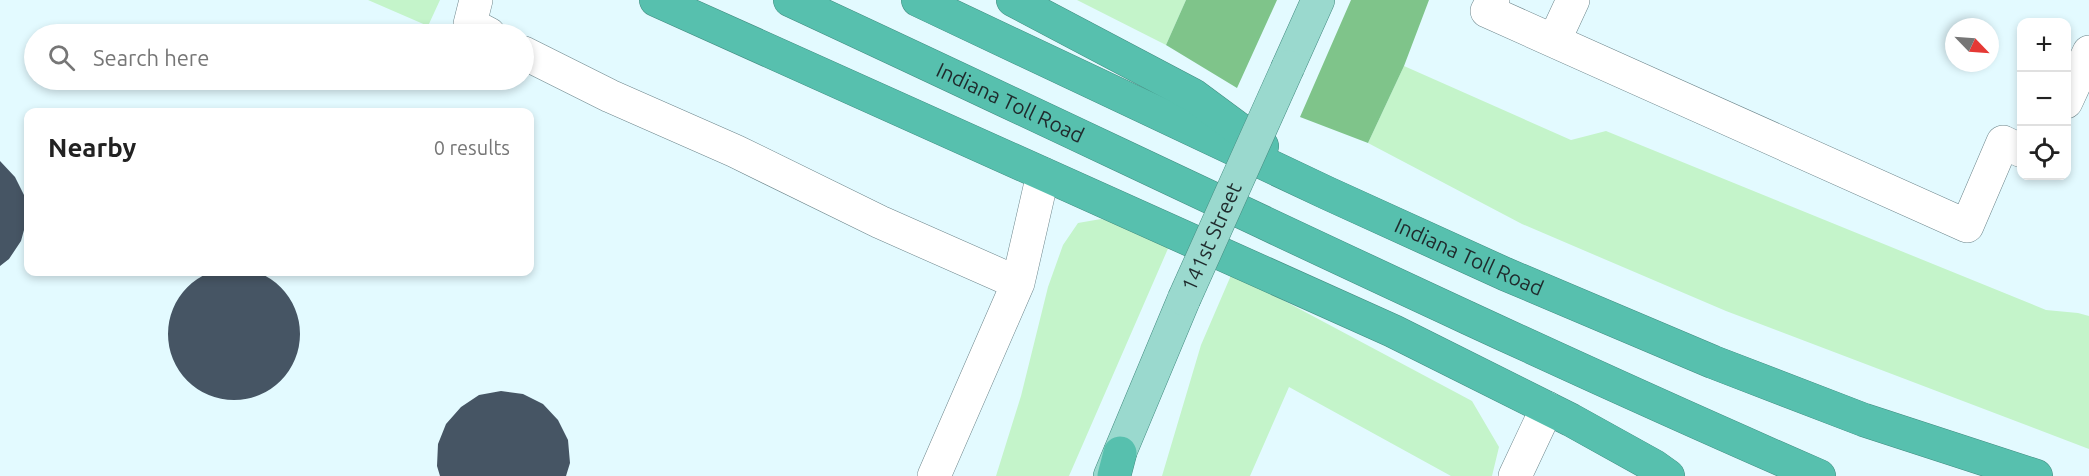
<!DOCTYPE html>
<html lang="en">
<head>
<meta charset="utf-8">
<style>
	body { margin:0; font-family:Ubuntu,sans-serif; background:#f2f2f2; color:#222 }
	.controls { position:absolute; right:18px; top:18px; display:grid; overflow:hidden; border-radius:12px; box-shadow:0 3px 9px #0003 }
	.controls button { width:54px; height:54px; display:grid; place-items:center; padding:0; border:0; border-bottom:2px solid #e0e0e0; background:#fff; color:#222; font:30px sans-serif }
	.compass { position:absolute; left:1945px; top:18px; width:54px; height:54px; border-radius:50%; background:#fff; box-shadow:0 3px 9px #0003; rotate:115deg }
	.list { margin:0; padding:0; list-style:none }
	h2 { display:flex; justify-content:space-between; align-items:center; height:78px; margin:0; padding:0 24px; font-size:26px }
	h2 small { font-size:20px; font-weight:400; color:#767676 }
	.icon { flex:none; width:33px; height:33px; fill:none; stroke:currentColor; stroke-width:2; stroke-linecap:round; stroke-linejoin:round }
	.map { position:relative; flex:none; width:2089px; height:476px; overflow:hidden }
	.search { position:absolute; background:#fff; box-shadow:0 3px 9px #0003; left:24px; top:24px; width:510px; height:66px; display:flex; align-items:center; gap:15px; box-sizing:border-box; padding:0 21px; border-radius:33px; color:#767676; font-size:22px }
	.panel { position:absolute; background:#fff; box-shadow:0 3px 9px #0003; left:24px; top:108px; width:510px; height:168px; border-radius:12px }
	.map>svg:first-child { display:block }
</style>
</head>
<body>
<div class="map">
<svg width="2089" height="476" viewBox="0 0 2089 476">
	<rect width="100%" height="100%" fill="#e3faff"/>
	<path fill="#c4f4ca" d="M368 0H440L428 26Z
		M1077 0H1186L1166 45Z
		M1404 66 1571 140 1606 131 2046 310 2078 313 2089 316V449L1726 311 1522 224 1368 143Z
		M1101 219 1135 228 1170 244 1069 476H996L1021 396 1048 287 1063 245 1078 223Z
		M1232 273 1472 401 1499 447 1492 476H1451L1289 387 1250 476H1162L1201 345Z"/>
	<path fill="#7fc48a" d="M1186 0H1277L1237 88 1166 45Z
		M1351 0H1429L1404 66 1368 143 1300 117Z"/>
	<path fill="#465564" d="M0 161 15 177 25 197 27 219 21 241 9 259 0 266Z
		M168 334a66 66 0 1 1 132 0a66 66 0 1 1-132 0Z
		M501 391 523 394 543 404 558 420 568 440 570 463 566 476H440L437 466 438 444 446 424 461 407 479 395Z"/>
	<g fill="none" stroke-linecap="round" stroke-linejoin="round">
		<g stroke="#6c858b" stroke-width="34">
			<path id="minor" d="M476 0 470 24 489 34
				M1493 0 1487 11 1967 226 2003 142 2022 151
				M1554 41 1573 0
				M524 53 610 96 735 151 880 222 1018 283
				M2066 102 2089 52
				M934 476 1018 283 1043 174
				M1515 476 1547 408"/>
		</g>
		<g stroke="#438c80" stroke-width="34">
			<path id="major" d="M1288 67 1318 0
				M1110 476 1184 299"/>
		</g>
		<g stroke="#438c80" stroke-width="34">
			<g id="highway">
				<path d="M656 0 1393 331 1571 420 1654 466 1668 476"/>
				<path id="s1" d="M790 0C1133 159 1472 325 1819 476"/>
				<path id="s2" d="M918 0 1327 193 1505 274 1713 362 1864 420 2036 476"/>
				<path d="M1013 0 1193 95 1262 146"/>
				<path d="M1114 476 1120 453"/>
			</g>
		</g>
		<use href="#minor" stroke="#fff" stroke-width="33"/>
		<use href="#major" stroke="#9ad9ce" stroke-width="33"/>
		<use href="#highway" stroke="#57c0ae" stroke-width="33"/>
		<g stroke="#438c80" stroke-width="34" stroke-linecap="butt">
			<g id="major-bridge">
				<path id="s3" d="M1184 299 1288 67"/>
			</g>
		</g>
		<use href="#major-bridge" stroke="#9ad9ce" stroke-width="33"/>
	</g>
	<g text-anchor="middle" stroke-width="6" stroke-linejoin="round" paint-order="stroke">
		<g font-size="21" fill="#1f2a2c" stroke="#fff">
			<text dy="7" stroke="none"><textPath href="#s1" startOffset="243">Indiana Toll Road</textPath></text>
			<text dy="7" stroke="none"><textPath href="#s3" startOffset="68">141st Street</textPath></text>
			<text dy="7" stroke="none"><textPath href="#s2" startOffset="608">Indiana Toll Road</textPath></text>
		</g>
	</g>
</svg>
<div class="controls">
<button>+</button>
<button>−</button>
<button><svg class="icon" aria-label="locate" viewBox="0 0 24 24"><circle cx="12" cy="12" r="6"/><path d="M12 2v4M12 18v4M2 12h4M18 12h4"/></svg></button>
</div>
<svg class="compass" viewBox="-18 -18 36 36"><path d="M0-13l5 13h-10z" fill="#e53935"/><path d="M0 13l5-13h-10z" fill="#767676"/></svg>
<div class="search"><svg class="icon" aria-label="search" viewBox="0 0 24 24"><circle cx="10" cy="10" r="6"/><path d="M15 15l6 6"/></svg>Search here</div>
<section class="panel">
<h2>Nearby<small>0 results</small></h2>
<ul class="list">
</ul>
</section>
</div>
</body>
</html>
